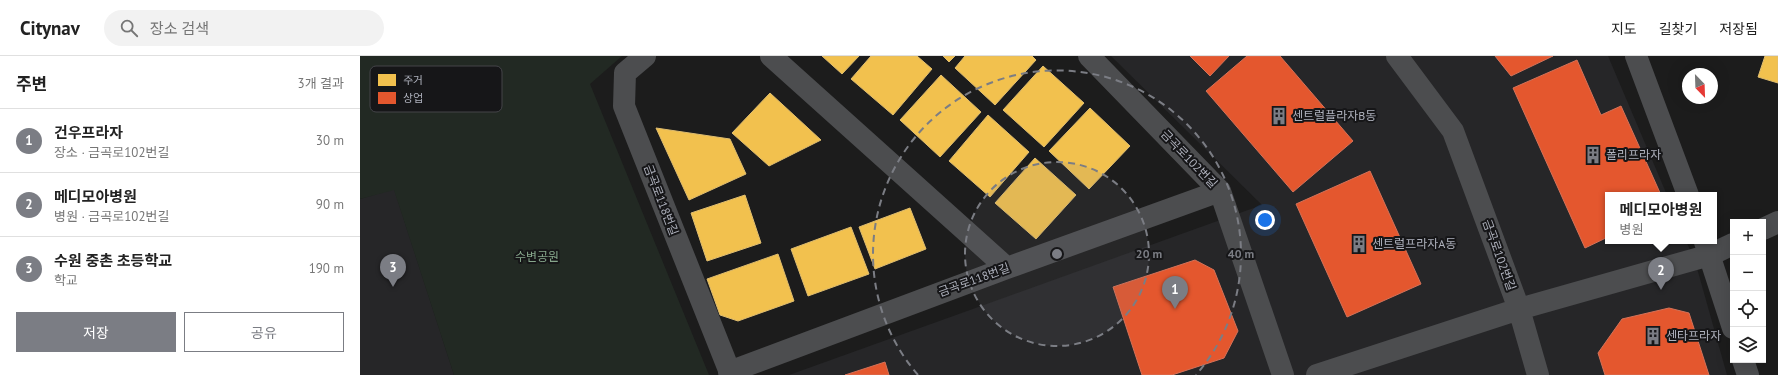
<!DOCTYPE html>
<html lang="ko">
<head>
<meta charset="utf-8">
<style>
	body { margin:0; font-family:"PT Sans","Noto Sans KR",sans-serif; background:#f2f2f2; color:#222 }
	.controls { position:absolute; right:12px; bottom:12px; display:grid; overflow:hidden; border-radius:0px; box-shadow:0 4px 16px #0002 }
	.controls button { width:36px; height:36px; display:grid; place-items:center; padding:0; border:0; border-bottom:1px solid #e0e0e0; background:#fff; color:#222; font:20px sans-serif }
	.compass { position:absolute; left:1322px; top:12px; width:36px; height:36px; border-radius:50%; background:#fff; box-shadow:0 4px 16px #0002; rotate:157deg }
	.you { position:absolute; left:905px; top:164px; width:14px; height:14px; margin:-10px; border:3px solid #fff; border-radius:50%; background:#1a73e8; box-shadow:0 0 0 6px #1a73e833 }
	.badge { display:grid; place-items:center; width:26px; height:26px; border-radius:50%; background:#7b7d84; color:#fff; font-size:13px; font-weight:700 }
	.pin { position:absolute; translate:-50% -33px; filter:drop-shadow(0 1px 2px #0008) }
	.pin::after { content:''; position:absolute; top:21px; width:14px; height:12px; background:inherit; clip-path:polygon(0 0,100% 0,50% 100%) }
	.popup { position:absolute; left:1245px; top:136px; width:112px; height:52px; box-sizing:border-box; display:grid; place-content:center; border-radius:0px; background:#fff; filter:drop-shadow(0 1px 3px #0005); font-size:13px; white-space:nowrap; color:#767676 }
	.popup b { font-size:15px; color:#222 }
	.popup::after { content:''; position:absolute; left:50%; top:100%; margin-left:-8px; border:8px solid transparent; border-top-color:#fff }
	.list { margin:0; padding:0; list-style:none }
	h2 { display:flex; justify-content:space-between; align-items:center; height:52px; margin:0; padding:0 16px; font-size:17px }
	h2 small { font-size:13px; font-weight:400; color:#767676 }
	.list li { display:grid; grid-template-columns:26px 1fr auto; gap:12px; align-items:center; box-sizing:border-box; height:64px; padding:0 16px; border-top:1px solid #e0e0e0 }
	.list b { display:block; font-size:15px; white-space:nowrap }
	.list p { margin:0; font-size:13px; white-space:nowrap; color:#767676 }
	.list em { font-size:13px; font-style:normal; color:#767676 }
	.actions { display:flex; gap:8px; padding:12px 16px }
	.actions a { flex:1; padding:9px 0; border:1px solid #7b7d84; border-radius:0px; text-align:center; font-size:14px; color:#7b7d84 }
	.actions .main { background:#7b7d84; color:#fff }
	.icon { flex:none; width:22px; height:22px; fill:none; stroke:currentColor; stroke-width:2; stroke-linecap:round; stroke-linejoin:round }
	.map { position:relative; flex:none; width:1418px; height:319px; overflow:hidden }
	header { display:flex; align-items:center; gap:24px; box-sizing:border-box; height:56px; padding:0 20px; background:#fff; border-bottom:1px solid #e0e0e0 }
	header strong { font-size:19px }
	nav { display:flex; gap:22px; margin-inline-start:auto; font-size:14px }
	.search { width:280px; height:36px; background:#f2f2f2; display:flex; align-items:center; gap:10px; box-sizing:border-box; padding:0 14px; border-radius:22px; color:#767676; font-size:15px }
	main { display:flex }
	aside { flex:1; background:#fff }
	.map>svg:first-child { display:block }
</style>
</head>
<body>
<header>
<strong>Citynav</strong>
<div class="search"><svg class="icon" aria-label="search" viewBox="0 0 24 24"><circle cx="10" cy="10" r="6"/><path d="M15 15l6 6"/></svg>장소 검색</div>
<nav><a>지도</a><a>길찾기</a><a>저장됨</a></nav>
</header>
<main>
<aside>
<h2>주변<small>3개 결과</small></h2>
<ul class="list">
<li><span class="badge">1</span><div><b>건우프라자</b><p>장소 · 금곡로102번길</p></div><em>30 m</em></li>
<li><span class="badge">2</span><div><b>메디모아병원</b><p>병원 · 금곡로102번길</p></div><em>90 m</em></li>
<li><span class="badge">3</span><div><b>수원 중촌 초등학교</b><p>학교</p></div><em>190 m</em></li>
</ul>
<div class="actions"><a class="main">저장</a><a>공유</a></div>
</aside>
<div class="map">
<svg width="1418" height="319" viewBox="0 0 1418 319">
	<rect width="100%" height="100%" fill="#1c1c1c"/>
	<path fill="#262628" d="M751 0H1248L1307 139H1248V185H1326L1335 205 1367 319H429L902 149Z
		M34 133 94 319H0V143Z"/>
	<path fill="#222923" d="M0 0H262L230 28 349 319H94L34 134 0 143Z"/>
	<path fill="#f2c14e" stroke="#debc6f" d="M462 0H499L482 18Z
		M511 0H557L572 13 533 59 491 23Z
		M583 0H595L589 6Z
		M605 0H672L676 4 635 49 595 12Z
		M1405 0H1418V27L1398 21Z
		M683 10 724 47 684 91 643 54Z
		M581 19 621 56 580 101 540 64Z
		M410 37 461 84 409 110 372 77Z
		M730 52 770 90 729 133 689 95Z
		M628 59 669 96 630 141 589 105Z
		M296 72 370 83 386 118 329 144Z
		M675 102 716 139 676 183 635 147Z
		M385 139 401 187 347 205 331 157Z
		M550 152 566 193 515 213 499 171Z
		M491 171 509 218 448 240 431 193Z
		M418 198 434 245 378 265 360 259 347 223Z"/>
	<path fill="#e4572e" stroke="#d47259" d="M830 0H869L850 20Z
		M887 0H920L993 85 933 136 846 35Z
		M1135 0H1193L1151 20Z
		M1217 4 1241 59 1261 50 1301 139H1248V181L1225 192 1153 32Z
		M1010 115 1061 228 987 261 936 148Z
		M835 204 854 214 878 275 864 302 812 319H782L753 231Z
		M1309 252 1329 257 1349 319H1245L1238 297 1262 263Z
		M525 306 529 319H485Z"/>
	<g fill="none" stroke-linecap="round" stroke-linejoin="round">
		<path stroke="#4c4d4f" stroke-width="22" d="M285 0 265 17 264 50 371 319
			M411 0 647 212
			M729 0 860 135 923 319
			M1037 0 1093 75 1159 253 1178 319
			M1276 0 1328 139
			M1403 173 1418 166
			M1345 186 1373 272
			M1383 304 1388 319
			M369 316 647 212 860 135
			M957 319 1159 253 1350 199 1373 188"/>
	</g>
	<circle cx="697" cy="198" r="92" fill="#7b7d84" fill-opacity=".12"/>
	<g fill="none" stroke="#7b7d84" stroke-width="2" stroke-dasharray="7 5">
		<circle cx="697" cy="198" r="92"/>
		<path d="M558 319A184 184 0 1 1 836 319"/>
	</g>
	<defs>
		<g id="building-bare" transform="scale(1.38)"><path d="M-4-6H4V6H1V3H-1V6H-4ZM-2.5-4.3h1.7v1.8h-1.7ZM.8-4.3h1.7v1.8H.8ZM-2.5-1h1.7V.8h-1.7ZM.8-1h1.7V.8H.8Z" fill="#7b7d84" stroke="#161618" stroke-width="2.5" paint-order="stroke"/></g>
	</defs>
	<g fill-rule="evenodd">
		<use href="#building-bare" x="919" y="60"/>
		<use href="#building-bare" x="1233" y="99"/>
		<use href="#building-bare" x="999" y="188"/>
		<use href="#building-bare" x="1293" y="280"/>
	</g>
	<g text-anchor="middle" stroke-width="4" stroke-linejoin="round" paint-order="stroke">
		<g font-size="12" fill="#aeb1bc" stroke="#161618" text-anchor="start">
			<text x="932" y="64">센트럴플라자B동</text>
			<text x="1246" y="103">폴리프라자</text>
			<text x="1012" y="192">센트럴프라자A동</text>
			<text x="1306" y="284">센타프라자</text>
		</g>
		<g font-size="12" fill="#aeb1bc" stroke="#161618">
			<text transform="translate(829 103) rotate(46)" y="4">금곡로102번길</text>
			<text transform="translate(301 144) rotate(69)" y="4">금곡로118번길</text>
			<text transform="translate(1139 199) rotate(70)" y="4">금곡로102번길</text>
			<text transform="translate(614 224) rotate(-20)" y="4">금곡로118번길</text>
		</g>
		<g font-size="12" fill="#86a68b" stroke="#161618">
			<text x="177" y="205">수변공원</text>
		</g>
	</g>
	<rect x="10" y="10" width="132" height="46" rx="6" fill="#161618" stroke="#444449" stroke-width="1"/>
	<rect x="18" y="18" width="18" height="12" fill="#f2c14e"/>
	<rect x="18" y="36" width="18" height="12" fill="#e4572e"/>
	<g font-size="11" fill="#aeb1bc">
		<text x="43" y="28">주거</text>
		<text x="43" y="46">상업</text>
	</g>
	<circle cx="697" cy="198" r="6" fill="#7b7d84" stroke="#161618" stroke-width="2"/>
	<g font-size="12" text-anchor="middle" font-weight="bold" fill="#7b7d84" stroke="#161618" stroke-width="4" stroke-linejoin="round" paint-order="stroke">
		<text x="789" y="202">20 m</text>
		<text x="881" y="202">40 m</text>
	</g>
</svg>
<div class="controls">
<button>+</button>
<button>−</button>
<button><svg class="icon" aria-label="locate" viewBox="0 0 24 24"><circle cx="12" cy="12" r="6"/><path d="M12 2v4M12 18v4M2 12h4M18 12h4"/></svg></button>
<button><svg class="icon" aria-label="layers" viewBox="0 0 24 24"><path d="M12 4l9 5-9 5-9-5zM3 14l9 5 9-5"/></svg></button>
</div>
<svg class="compass" viewBox="-18 -18 36 36"><path d="M0-13l5 13h-10z" fill="#e53935"/><path d="M0 13l5-13h-10z" fill="#767676"/></svg>
<div class="you"></div>
<div class="pin badge" style="left:815px;top:253px">1</div>
<div class="pin badge" style="left:1301px;top:234px">2</div>
<div class="popup"><b>메디모아병원</b>병원</div>
<div class="pin badge" style="left:33px;top:231px">3</div>
</div>
</main>
</body>
</html>
